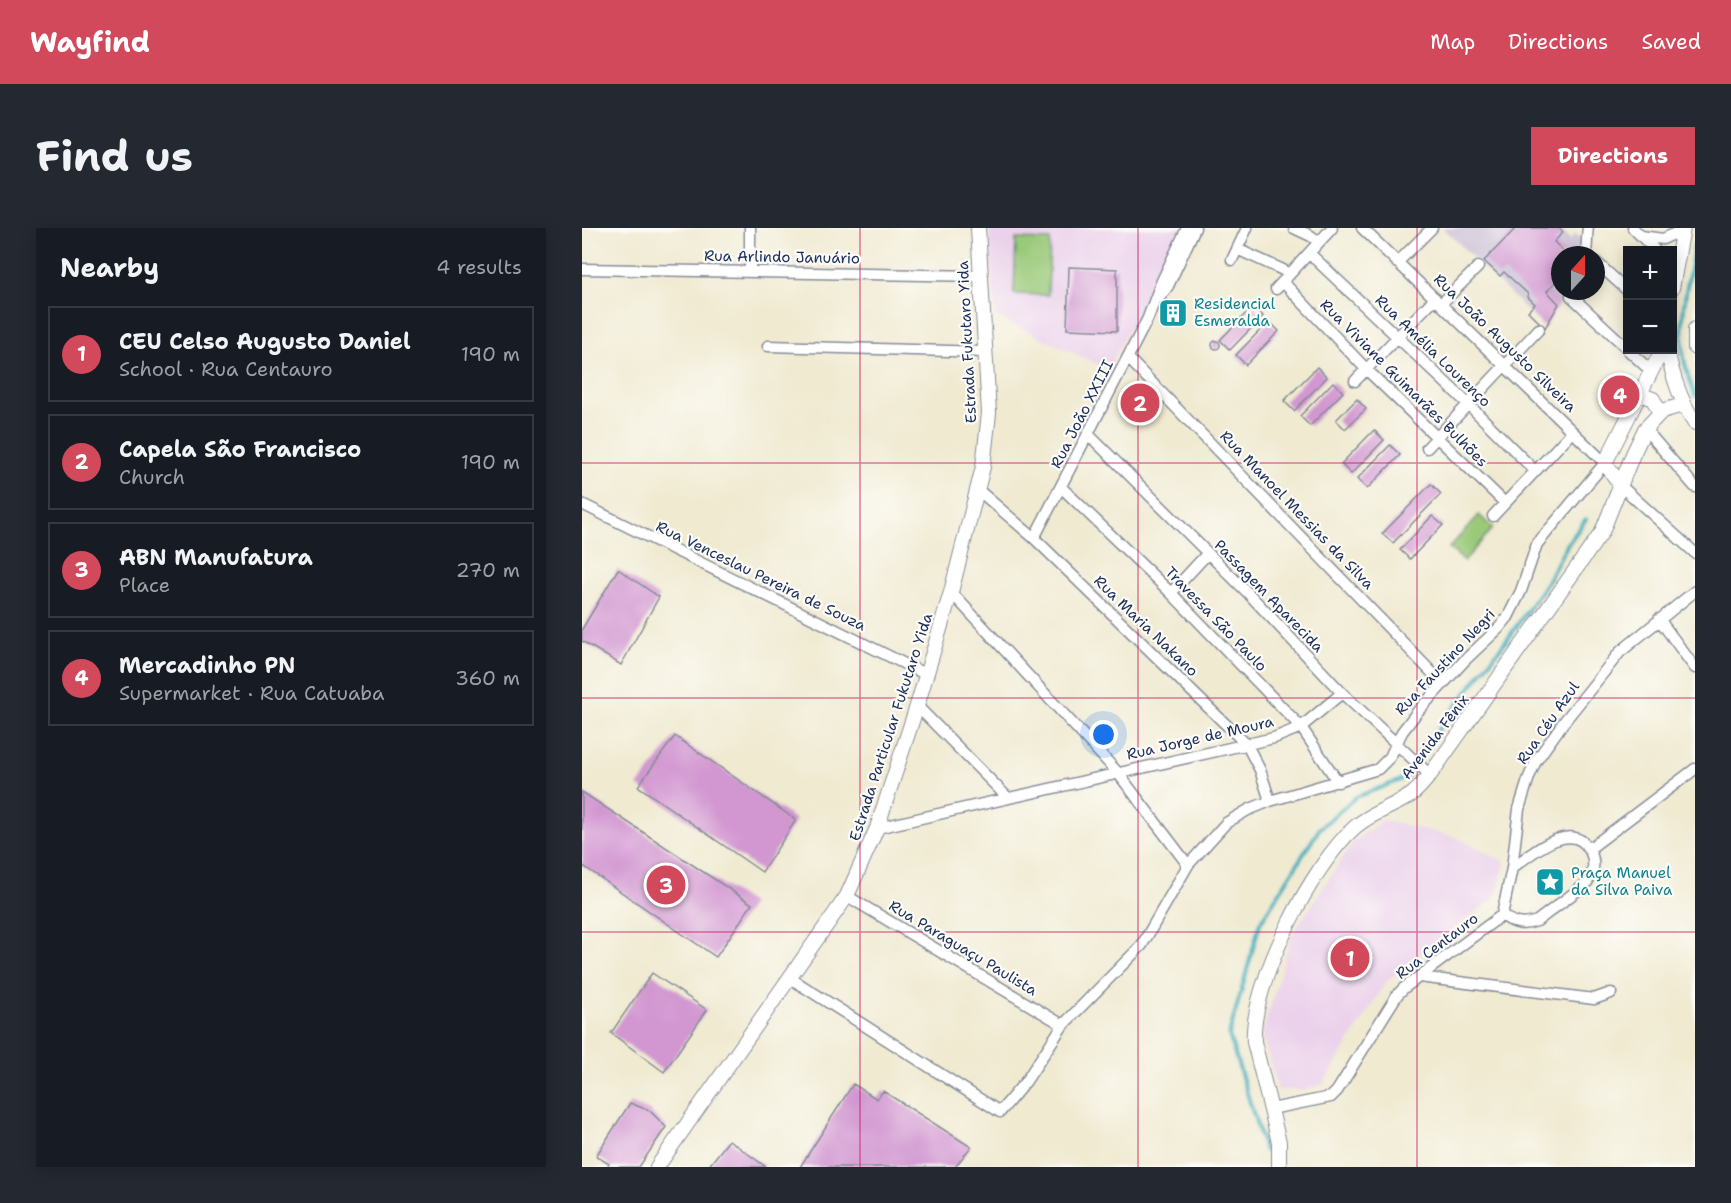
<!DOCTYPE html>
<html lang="en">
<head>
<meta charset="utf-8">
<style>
	body { margin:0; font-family:"Shantell Sans",sans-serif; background:#242831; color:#f1f3f6 }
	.controls { position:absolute; right:18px; top:18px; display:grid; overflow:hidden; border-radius:0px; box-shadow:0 3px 15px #0003 }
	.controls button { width:54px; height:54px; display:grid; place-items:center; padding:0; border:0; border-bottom:2px solid #363941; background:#171b24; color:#f1f3f6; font:30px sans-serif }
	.compass { position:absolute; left:969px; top:18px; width:54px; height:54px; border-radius:50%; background:#171b24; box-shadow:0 3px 15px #0003; rotate:21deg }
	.you { position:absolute; left:522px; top:507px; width:21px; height:21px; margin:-15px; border:4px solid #fff; border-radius:50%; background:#1a73e8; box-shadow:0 0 0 9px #1a73e833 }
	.badge { display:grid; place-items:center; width:39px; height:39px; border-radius:50%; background:#d1495b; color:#fff; font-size:20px; font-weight:700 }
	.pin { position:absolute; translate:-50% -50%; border:3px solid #fff; box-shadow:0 2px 6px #0006 }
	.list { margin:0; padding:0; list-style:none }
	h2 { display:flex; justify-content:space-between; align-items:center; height:78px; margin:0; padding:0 24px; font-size:26px }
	h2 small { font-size:20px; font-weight:400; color:#9ea1a6 }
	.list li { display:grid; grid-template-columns:39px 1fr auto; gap:18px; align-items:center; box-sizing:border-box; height:96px; margin:0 12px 12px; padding:0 12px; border:2px solid #363941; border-radius:0px }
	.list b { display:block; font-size:22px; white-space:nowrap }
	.list p { margin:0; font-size:20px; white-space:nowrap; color:#9ea1a6 }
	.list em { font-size:20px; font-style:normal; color:#9ea1a6 }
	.map { position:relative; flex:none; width:1113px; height:939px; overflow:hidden; border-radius:0px }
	header { display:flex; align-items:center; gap:36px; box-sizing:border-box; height:84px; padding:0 30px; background:#d1495b; color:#fff }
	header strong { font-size:28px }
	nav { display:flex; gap:33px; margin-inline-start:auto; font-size:21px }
	.intro { display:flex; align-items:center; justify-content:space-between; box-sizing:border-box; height:144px; padding:0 36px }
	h1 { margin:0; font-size:42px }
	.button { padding:15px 27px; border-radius:0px; background:#d1495b; color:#fff; font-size:21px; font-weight:700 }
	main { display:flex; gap:36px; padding:0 36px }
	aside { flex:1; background:#171b24; border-radius:0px; box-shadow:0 3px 15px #0003 }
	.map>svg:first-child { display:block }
</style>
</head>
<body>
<header>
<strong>Wayfind</strong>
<nav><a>Map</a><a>Directions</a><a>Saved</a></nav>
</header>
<div class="intro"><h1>Find us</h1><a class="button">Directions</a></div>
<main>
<aside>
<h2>Nearby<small>4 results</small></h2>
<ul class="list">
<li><span class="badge">1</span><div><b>CEU Celso Augusto Daniel</b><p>School · Rua Centauro</p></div><em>190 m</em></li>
<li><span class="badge">2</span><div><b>Capela São Francisco</b><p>Church</p></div><em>190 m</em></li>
<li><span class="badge">3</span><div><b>ABN Manufatura</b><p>Place</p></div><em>270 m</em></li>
<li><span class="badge">4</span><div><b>Mercadinho PN</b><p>Supermarket · Rua Catuaba</p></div><em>360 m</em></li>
</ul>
</aside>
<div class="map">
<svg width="1113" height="939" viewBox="0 0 1113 939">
	<rect width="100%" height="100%" fill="#fdfcf7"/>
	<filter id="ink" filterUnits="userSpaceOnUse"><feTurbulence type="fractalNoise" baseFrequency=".0167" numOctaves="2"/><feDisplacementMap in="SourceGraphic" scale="12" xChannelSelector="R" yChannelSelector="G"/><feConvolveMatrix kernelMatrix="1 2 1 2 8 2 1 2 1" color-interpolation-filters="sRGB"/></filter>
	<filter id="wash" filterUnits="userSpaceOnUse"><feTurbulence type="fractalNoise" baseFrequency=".008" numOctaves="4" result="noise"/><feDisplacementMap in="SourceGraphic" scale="24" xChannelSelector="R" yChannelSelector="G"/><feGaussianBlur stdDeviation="1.35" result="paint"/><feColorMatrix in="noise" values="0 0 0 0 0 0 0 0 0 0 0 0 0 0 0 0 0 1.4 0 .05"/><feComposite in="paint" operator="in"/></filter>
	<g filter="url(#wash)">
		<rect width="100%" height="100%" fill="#f0ead1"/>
		<path fill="#ebd1eb" d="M407 0H600L526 141 413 88Z
			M801 592 874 609 923 634 917 660 910 673 880 694 805 753 741 856 724 862H696L680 807 709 708 772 613Z"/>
		<path fill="#cbbfd5" d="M861 0H977L989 12 993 5 1003 14 997 27H978V63H983L963 100Z"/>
		<path fill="#9ac978" stroke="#5a7c6b" stroke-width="1.5" d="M434 11 468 12 466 67 432 66Z
			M897 287 911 300 882 333 867 320Z"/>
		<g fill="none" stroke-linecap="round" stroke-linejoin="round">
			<path stroke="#40adbe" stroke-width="4" d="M1113 16C1107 50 1097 88 1101 123 1102 139 1108 153 1113 168
				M840 523 929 406 964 356 985 317 1004 291
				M683 923 647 807 678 695 738 600 774 569 819 552 829 545"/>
		</g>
		<g id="blocks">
			<path fill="#d297d1" d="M934 0H977L981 4 972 14 986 27H978V35L972 41 978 46V50L965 63 977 76 963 100 946 83 953 76 945 68 946 66 922 44 918 48 902 33Z
				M487 39 535 41V103L485 101Z
				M671 78 681 88 648 122 638 112Z
				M590 80 596 86 592 90 586 85Z
				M687 93 697 103 664 137 654 127Z
				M630 117a4 4 0 1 1 8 0a4 4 0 1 1-8 0Z
				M735 139 745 149 712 183 702 173Z
				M751 154 761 164 728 198 718 188Z
				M555 158 566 162 574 170 562 193 542 181Z
				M775 171 784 181 763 201 754 192Z
				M792 202 802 212 769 246 759 236Z
				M808 217 818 227 785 261 775 251Z
				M849 256 859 266 811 315 800 306Z
				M850 288 861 297 828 331 818 322Z
				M36 341 77 369 39 437 0 413V401Z
				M93 508 214 592 180 644 56 558Z
				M0 564 170 676 134 729 0 637Z
				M70 745 125 782 82 844 29 805Z
				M271 856 295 871 301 863 389 919 373 939H218Z
				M48 875 68 883 84 899 57 939H25L27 936 14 928Z
				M147 912 184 939H126Z"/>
		</g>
	</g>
	<g filter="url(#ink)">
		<use href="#blocks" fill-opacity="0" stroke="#868c98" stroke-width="1.5"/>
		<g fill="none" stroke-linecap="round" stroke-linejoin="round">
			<g stroke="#868c98" stroke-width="13">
				<path id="minor" d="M168 0V43
					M712 0 729 8 737 14
					M1006 0C1005 3 1005 20 1004 25L1006 27
					M1051 0 1073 22
					M1059 8 1081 11 1100 2
					M655 21 701 42 707 47
					M727 25 886 176 953 243
					M650 32 665 0
					M1014 34 1046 63
					M815 35 850 0
					M0 41 399 48
					M701 54 784 141 923 275
					M694 61 750 0
					M989 68 1046 121
					M577 70 586 58 613 0
					M859 76 896 39
					M186 118 404 124
					M1046 122 1069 143
					M546 130 861 456
					M773 153 853 70
					M1063 201 1113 259
					M507 207 667 366 760 465 848 547
					M845 220 957 101
					M1039 258 1113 325
					M479 259 589 365 719 499 756 554
					M395 261 452 310 665 517 678 542 688 573
					M0 276 345 447
					M911 288 990 204
					M452 310 566 90 579 55 605 0
					M369 364 536 545 606 637
					M589 365 625 326
					M1077 391 1113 440
					M335 478 425 569
					M295 600 692 510 719 499 760 465
					M1007 621 1113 541
					M265 668 481 797
					M920 687 930 640 937 581 947 549 954 533 981 495 1038 424 1113 363
					M920 687C932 696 941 698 955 693L1004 656C1011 646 1014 636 1009 625 992 588 949 626 930 640
					M837 749 1012 771 1029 765
					M208 750 418 884 444 853 481 797 560 717 606 637 644 595 666 582 688 573 796 541 808 529 820 504 836 483 883 432 917 400 926 389 939 363 955 316 1023 235 780 0
					M689 881 749 869 755 863 815 767 822 760 920 687"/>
			</g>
			<g stroke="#868c98" stroke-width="16">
				<path id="tertiary" d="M1090 60 1101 0
					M1113 101V120
					M1085 122C1091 149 1098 172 1113 195
					M1057 166 1071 171 1078 185
					M1039 258 1023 235 1080 122
					M75 939 265 668 295 600 335 478 369 364 401 239 407 185 396 0
					M697 939V914L672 814C668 758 730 636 773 599 789 585 811 579 829 567 836 562 842 554 848 547L1020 304 1051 226 1063 201 1080 183 1101 177"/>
			</g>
			<use href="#minor" stroke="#fff" stroke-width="10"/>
			<use href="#tertiary" stroke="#fff" stroke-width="14"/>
		</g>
	</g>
	<path fill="none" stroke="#c2185b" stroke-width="1.5" stroke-opacity="0.55" d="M278 0V939M556 0V939M835 0V939M0 235H1113M0 470H1113M0 704H1113"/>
	<defs>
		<g id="building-square" transform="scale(1.5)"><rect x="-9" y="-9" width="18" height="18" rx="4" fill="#0f9aa8" stroke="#fdfcf7"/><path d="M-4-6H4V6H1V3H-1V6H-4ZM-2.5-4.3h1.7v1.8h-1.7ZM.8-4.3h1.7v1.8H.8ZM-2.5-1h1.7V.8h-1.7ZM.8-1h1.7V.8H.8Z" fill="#fff"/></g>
		<g id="sight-square" transform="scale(1.5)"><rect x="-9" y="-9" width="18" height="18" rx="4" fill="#0f9aa8" stroke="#fdfcf7"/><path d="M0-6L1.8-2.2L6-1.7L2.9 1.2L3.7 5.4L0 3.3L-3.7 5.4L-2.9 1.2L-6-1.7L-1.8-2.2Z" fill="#fff"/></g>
	</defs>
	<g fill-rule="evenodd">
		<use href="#building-square" x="591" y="85"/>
		<use href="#sight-square" x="968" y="654"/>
	</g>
	<g text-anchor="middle" stroke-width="4.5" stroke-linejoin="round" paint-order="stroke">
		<g font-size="15" fill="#1b2f5e" stroke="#fdfcf7">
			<text transform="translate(200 29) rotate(1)" y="5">Rua Arlindo Januário</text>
			<text transform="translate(385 114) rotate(-93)" y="5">Estrada Fukutaro Yida</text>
			<text transform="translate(923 115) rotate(44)" y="5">Rua João Augusto Silveira</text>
			<text transform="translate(851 123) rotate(44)" y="5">Rua Amélia Lourenço</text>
			<text transform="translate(822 155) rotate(45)" y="5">Rua Viviane Guimarães Bulhões</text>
			<text transform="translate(500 186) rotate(-63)" y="5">Rua João XXIII</text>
			<text transform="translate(715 282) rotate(46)" y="5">Rua Manoel Messias da Silva</text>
			<text transform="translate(179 348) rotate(26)" y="5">Rua Venceslau Pereira de Souza</text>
			<text transform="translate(687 368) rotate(46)" y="5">Passagem Aparecida</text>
			<text transform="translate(634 391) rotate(46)" y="5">Travessa São Paulo</text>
			<text transform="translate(564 398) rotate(44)" y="5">Rua Maria Nakano</text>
			<text transform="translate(863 434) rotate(-47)" y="5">Rua Faustino Negri</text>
			<text transform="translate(966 495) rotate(-55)" y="5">Rua Céu Azul</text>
			<text transform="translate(309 499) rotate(-72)" y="5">Estrada Particular Fukutaro Yida</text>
			<text transform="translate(853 509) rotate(-53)" y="5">Avenida Fênix</text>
			<text transform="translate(618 510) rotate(-13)" y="5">Rua Jorge de Moura</text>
			<text transform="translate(855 718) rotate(-37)" y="5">Rua Centauro</text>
			<text transform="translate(381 720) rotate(31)" y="5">Rua Paraguaçu Paulista</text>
		</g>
		<g font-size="15" fill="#0d838f" stroke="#fdfcf7" text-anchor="start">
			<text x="612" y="81">Residencial<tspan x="612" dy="17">Esmeralda</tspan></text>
			<text x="989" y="650">Praça Manuel<tspan x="989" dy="17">da Silva Paiva</tspan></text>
		</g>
	</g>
</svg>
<div class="controls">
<button>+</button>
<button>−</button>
</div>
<svg class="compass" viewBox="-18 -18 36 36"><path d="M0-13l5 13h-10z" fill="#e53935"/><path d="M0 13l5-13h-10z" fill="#9ea1a6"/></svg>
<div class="you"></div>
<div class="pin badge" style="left:768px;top:730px">1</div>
<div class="pin badge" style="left:558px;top:175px">2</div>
<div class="pin badge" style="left:84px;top:657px">3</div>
<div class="pin badge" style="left:1038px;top:167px">4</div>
</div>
</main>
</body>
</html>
